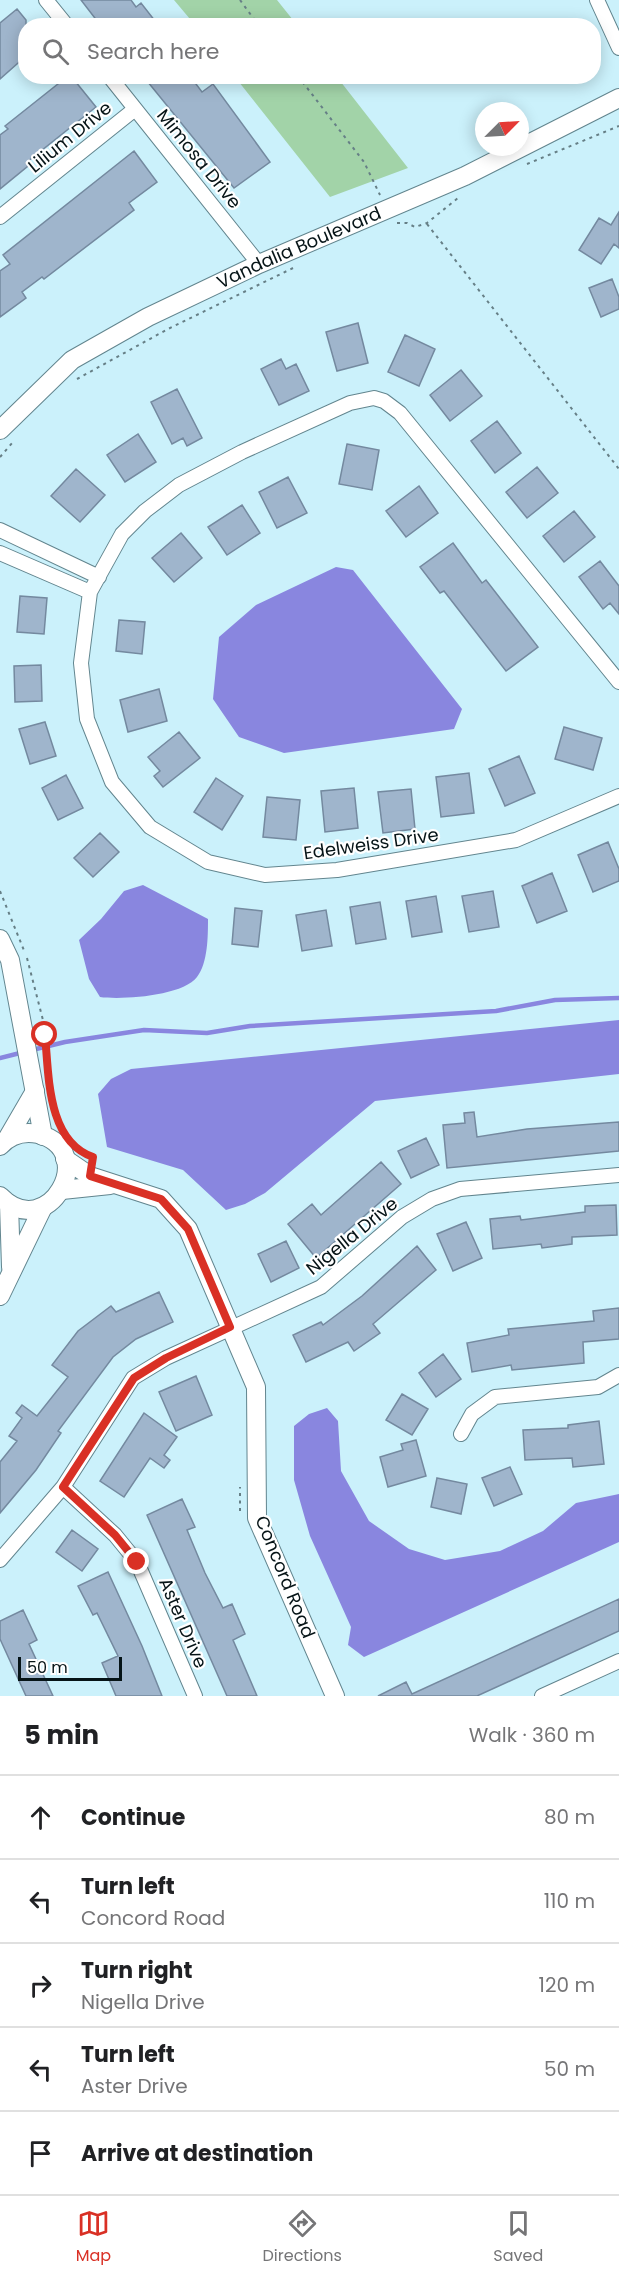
<!DOCTYPE html>
<html lang="en">
<head>
<meta charset="utf-8">
<style>
	body { margin:0; font-family:Poppins,sans-serif; background:#f6f6f6; color:#202124 }
	.compass { position:absolute; left:475px; top:102px; width:54px; height:54px; border-radius:50%; background:#fff; box-shadow:0 3px 15px #0003; rotate:66deg }
	.scale { position:absolute; left:18px; bottom:15px; width:104px; box-sizing:border-box; padding-left:6px; border:3px solid #061417; border-top:0; font-size:16px; line-height:21px; white-space:nowrap; color:#061417; -webkit-text-stroke:4px #fff; paint-order:stroke }
	.stop { position:absolute; width:18px; height:18px; margin:-14px; border:4px solid #d93025; border-radius:50%; background:#fff }
	.stop.end { background:#d93025; border-color:#fff; box-shadow:0 2px 6px #0008 }
	.list { margin:0; padding:0; list-style:none }
	h2 { display:flex; justify-content:space-between; align-items:center; height:78px; margin:0; padding:0 24px; font-size:26px }
	h2 small { font-size:20px; font-weight:400; color:#757577 }
	.list li { display:grid; grid-template-columns:39px 1fr auto; gap:18px; align-items:center; box-sizing:border-box; height:84px; padding:0 24px; border-top:2px solid #e0e0e0 }
	.list b { display:block; font-size:22px; white-space:nowrap }
	.list p { margin:0; font-size:20px; white-space:nowrap; color:#757577 }
	.list em { font-size:20px; font-style:normal; color:#757577 }
	.icon { flex:none; width:33px; height:33px; fill:none; stroke:currentColor; stroke-width:2; stroke-linecap:round; stroke-linejoin:round }
	.map { position:relative; flex:none; width:619px; height:1696px; overflow:hidden }
	.search { position:absolute; background:#fff; box-shadow:0 3px 15px #0003; left:18px; right:18px; top:18px; height:66px; display:flex; align-items:center; gap:15px; box-sizing:border-box; padding:0 21px; border-radius:24px; color:#757577; font-size:22px }
	.sheet { height:498px; background:#fff }
	nav { display:flex; justify-content:space-around; align-items:center; box-sizing:border-box; height:84px; border-top:2px solid #e0e0e0; background:#fff; font-size:16px; color:#757577 }
	nav a { display:grid; justify-items:center; gap:3px }
	nav .on { color:#d93025 }
	.map>svg:first-child { display:block }
</style>
</head>
<body>
<div class="map">
<svg width="619" height="1696" viewBox="0 0 619 1696">
	<rect width="100%" height="100%" fill="#cbf1fb"/>
	<path fill="#a2d3a8" d="M174 0H277L297 25H195Z
		M235 77H337L408 168 330 197Z"/>
	<path fill="#8986df" d="M336 567 353 570 462 709 454 729 284 753 239 737 213 699 219 637 256 605Z
		M143 885 208 919C208 936 208 963 197 977 183 996 122 1000 100 997L89 979 79 940 101 919 124 891Z
		M619 1020V1074L375 1101 265 1193 245 1204 226 1210 183 1170 107 1147 98 1094 111 1079 131 1069Z
		M327 1408 338 1421 341 1471 369 1521 409 1549 445 1560 500 1551 543 1531 576 1503 619 1494V1542L364 1657 348 1645 351 1627 310 1536 294 1480V1426L309 1414Z"/>
	<g fill="none" stroke-linecap="round" stroke-linejoin="round">
		<path stroke="#8986df" stroke-width="4.5" d="M32 1050 65 1042 144 1030 207 1033 250 1026 496 1011 555 1000 619 998
			M0 1058 24 1052"/>
	</g>
	<path fill="#9fb5cc" stroke="#74899f" stroke-width="1.5" d="M81 0H131L136 7 141 3 159 26H101Z
		M17 9 26 20V56L0 79V23Z
		M68 76H71L96 107 26 163 28 166 0 189V135L8 129 5 126Z
		M143 76H190L202 92 213 84 270 162 234 188Z
		M134 151 157 182 129 203 134 210 44 279 42 277 22 292 26 298 0 317V271L10 264 3 255Z
		M619 212V248L614 244 601 264 579 250 599 218 611 225Z
		M612 279 619 297V309L601 317 589 288Z
		M358 323 368 363 337 371 326 332Z
		M405 335 435 349 419 386 388 372Z
		M281 359 286 369 296 364 309 391 279 405 261 369Z
		M461 370 482 396 450 421 430 395Z
		M177 389 202 438 187 446 183 438 172 444 151 402Z
		M497 421 521 453 495 473 471 441Z
		M138 434 156 462 125 482 107 455Z
		M347 444 379 450 372 490 339 484Z
		M537 467 558 493 527 518 506 492Z
		M76 469 105 495 80 522 51 496Z
		M288 477 307 513 277 528 259 492Z
		M419 486 438 513 406 537 386 511Z
		M242 505 260 533 227 555 208 527Z
		M574 511 595 537 564 562 543 536Z
		M181 533 202 558 174 582 152 558Z
		M453 543 482 583 486 580 538 647 506 671 444 591 440 593 420 567Z
		M600 561 619 586V614L610 603 603 609 579 577Z
		M20 596 47 598 44 634 17 632Z
		M119 620 145 622 142 654 116 651Z
		M41 665 42 701 15 702 14 666Z
		M159 689 167 721 128 732 120 700Z
		M45 722 56 756 30 764 19 729Z
		M564 727 602 738 593 770 555 759Z
		M179 732 200 758 163 787 154 776 160 771 148 757Z
		M519 756 535 793 505 806 489 769Z
		M469 773 474 813 441 817 436 777Z
		M66 775 83 808 58 820 42 788Z
		M216 778 243 796 222 830 194 812Z
		M354 788 358 828 325 832 321 791Z
		M411 789 415 829 383 833 378 792Z
		M267 797 300 800 296 840 263 837Z
		M100 833 119 852 93 877 74 858Z
		M608 842 619 869V881L593 892 578 855Z
		M552 873 567 911 537 923 522 886Z
		M493 891 499 927 469 932 462 896Z
		M436 896 442 932 412 937 406 901Z
		M380 902 386 939 356 944 350 907Z
		M235 908 262 911 258 947 232 944Z
		M326 910 332 946 302 951 296 915Z
		M474 1112 477 1137 527 1129 619 1122V1151L447 1168 443 1125 465 1123 464 1113Z
		M426 1138 439 1165 411 1178 398 1151Z
		M381 1162 401 1184 316 1258 288 1224 312 1204 321 1215Z
		M616 1205 617 1235 572 1237V1244L542 1248 541 1244 493 1249 490 1219 520 1216 521 1220 585 1212V1206Z
		M466 1222 482 1258 453 1271 437 1234Z
		M286 1241 299 1268 271 1282 258 1254Z
		M417 1246 436 1270 373 1324 380 1333 354 1351 348 1342 306 1362 293 1335 321 1322 323 1325 362 1296Z
		M159 1292 173 1322 136 1339 113 1357 58 1431 61 1433 36 1470 0 1513V1462L17 1441 9 1436 22 1418 16 1413 22 1405 37 1416 68 1377 52 1365 78 1331 111 1306 116 1312Z
		M619 1308V1339L583 1342 584 1363 512 1370 511 1365 472 1372 467 1343 509 1335 508 1329 594 1321 593 1311Z
		M443 1354 461 1379 436 1397 419 1373Z
		M196 1376 212 1415 176 1431 159 1392Z
		M402 1394 428 1409 412 1435 386 1420Z
		M144 1413 177 1437 164 1455 170 1460 164 1468 150 1458 124 1497 100 1481Z
		M599 1421 604 1464 573 1467 572 1458 525 1460 523 1430 568 1428V1425Z
		M416 1440 426 1476 388 1487 380 1457 403 1450 401 1444Z
		M510 1467 522 1494 494 1506 482 1478Z
		M437 1478 467 1484 461 1514 431 1507Z
		M182 1499 195 1527 187 1530 205 1573 223 1608 232 1604 245 1634 233 1640 257 1696H227L147 1515Z
		M72 1530 98 1549 82 1571 56 1552Z
		M108 1572 142 1646 162 1696H116L102 1663 118 1656 97 1613 93 1615 78 1586Z
		M619 1599V1631L477 1696H378L406 1682 412 1694Z
		M23 1610 37 1640 29 1644 53 1696H26L0 1639V1621Z"/>
	<g fill="none" stroke-linecap="round" stroke-linejoin="round">
		<g stroke="#62858e" stroke-width="16">
			<path id="street" d="M46 0 67 26
				M597 0 619 48
				M109 76 259 264
				M0 217 135 109
				M0 530 99 577
				M0 553 90 592
				M619 682 400 413 384 401 374 398 350 403 242 452 179 485 145 511 122 534 90 592 81 663 87 719 112 782 150 827 208 862 265 875 337 870 516 840 619 796
				M461 1434 472 1414 495 1397 598 1387 619 1375
				M63 1487 115 1535 137 1562 195 1696
				M0 1560 63 1487 133 1378 166 1358 321 1287 402 1217 432 1199 460 1189 619 1175
				M542 1696 619 1661"/>
		</g>
		<g stroke="#62858e" stroke-width="20">
			<g id="secondary">
				<path id="s1" d="M0 430 72 360 148 317 259 264 465 176 619 98"/>
				<path d="M0 939 10 960 43 1136"/>
				<path d="M7 1139 35 1091"/>
				<path d="M0 1146C10 1135 23 1131 38 1134 101 1150 48 1245 0 1196"/>
				<path d="M65 1159 90 1176 161 1199 188 1229 256 1387 257 1518 335 1696"/>
				<path d="M62 1190 110 1185"/>
				<path d="M9 1204 11 1267"/>
				<path d="M0 1296 43 1207"/>
			</g>
		</g>
		<path stroke="#667f86" stroke-width="2" stroke-dasharray="3 4.5" stroke-linecap="butt" d="M240 0 259 26
			M298 76 364 162 380 195
			M527 164 619 126
			M397 223H407L415 227 427 223 458 198
			M427 224 619 469
			M77 379 168 329 293 268
			M0 457 13 442
			M0 891 25 953
			M27 958 45 1028 49 1076
			M56 1114 61 1128
			M240 1511V1487"/>
		<use href="#street" stroke="#fff" stroke-width="14"/>
		<use href="#secondary" stroke="#fff" stroke-width="18"/>
	</g>
	<g fill="none" stroke-linecap="round" stroke-linejoin="round">
		<path stroke="#d93025" stroke-width="8" d="M45 1035C49 1076 47 1141 93 1157L90 1176 161 1199 188 1229 230 1327 166 1358 134 1378 63 1487 115 1535 137 1562"/>
	</g>
	<g text-anchor="middle" stroke-width="4.5" stroke-linejoin="round" paint-order="stroke">
		<g font-size="18" fill="#061417" stroke="#fff">
			<text transform="translate(70 137) rotate(-39)" y="6">Lilium Drive</text>
			<text transform="translate(199 159) rotate(51)" y="6">Mimosa Drive</text>
			<text dy="6" stroke="none"><textPath href="#s1" startOffset="354">Vandalia Boulevard</textPath></text>
			<text transform="translate(371 844) rotate(-8)" y="6">Edelweiss Drive</text>
			<text transform="translate(352 1236) rotate(-39)" y="6">Nigella Drive</text>
			<text transform="translate(285 1577) rotate(68)" y="6">Concord Road</text>
			<text transform="translate(183 1623) rotate(67)" y="6">Aster Drive</text>
		</g>
	</g>
</svg>
<svg class="compass" viewBox="-18 -18 36 36"><path d="M0-13l5 13h-10z" fill="#e53935"/><path d="M0 13l5-13h-10z" fill="#757577"/></svg>
<div class="scale">50 m</div>
<div class="stop" style="left:45px;top:1035px"></div>
<div class="stop end" style="left:137px;top:1562px"></div>
<div class="search"><svg class="icon" aria-label="search" viewBox="0 0 24 24"><circle cx="10" cy="10" r="6"/><path d="M15 15l6 6"/></svg>Search here</div>
</div>
<section class="sheet">
<h2>5 min<small>Walk · 360 m</small></h2>
<ul class="list">
<li><svg class="icon" aria-label="ahead" viewBox="0 0 24 24"><path d="M12 20V5M6 11l6-6 6 6"/></svg><div><b>Continue</b></div><em>80 m</em></li>
<li><svg class="icon" aria-label="left" viewBox="0 0 24 24"><path d="M17 20v-9H6M10 6l-5 5 5 5"/></svg><div><b>Turn left</b><p>Concord Road</p></div><em>110 m</em></li>
<li><svg class="icon" aria-label="right" viewBox="0 0 24 24"><path d="M7 20v-9h11M14 6l5 5-5 5"/></svg><div><b>Turn right</b><p>Nigella Drive</p></div><em>120 m</em></li>
<li><svg class="icon" aria-label="left" viewBox="0 0 24 24"><path d="M17 20v-9H6M10 6l-5 5 5 5"/></svg><div><b>Turn left</b><p>Aster Drive</p></div><em>50 m</em></li>
<li><svg class="icon" aria-label="arrive" viewBox="0 0 24 24"><path d="M6 21V4h12l-3 4 3 4H6"/></svg><div><b>Arrive at destination</b></div></li>
</ul>
</section>
<nav>
<a class="on"><svg class="icon" aria-label="map" viewBox="0 0 24 24"><path d="M3 6l6-2 6 2 6-2v14l-6 2-6-2-6 2zM9 4v14M15 6v14"/></svg>Map</a>
<a><svg class="icon" aria-label="directions" viewBox="0 0 24 24"><path d="M12 3l9 9-9 9-9-9zM9 14v-3h6M13 9l2 2-2 2"/></svg>Directions</a>
<a><svg class="icon" aria-label="saved" viewBox="0 0 24 24"><path d="M7 4h10v16l-5-4-5 4z"/></svg>Saved</a>
</nav>
</body>
</html>
